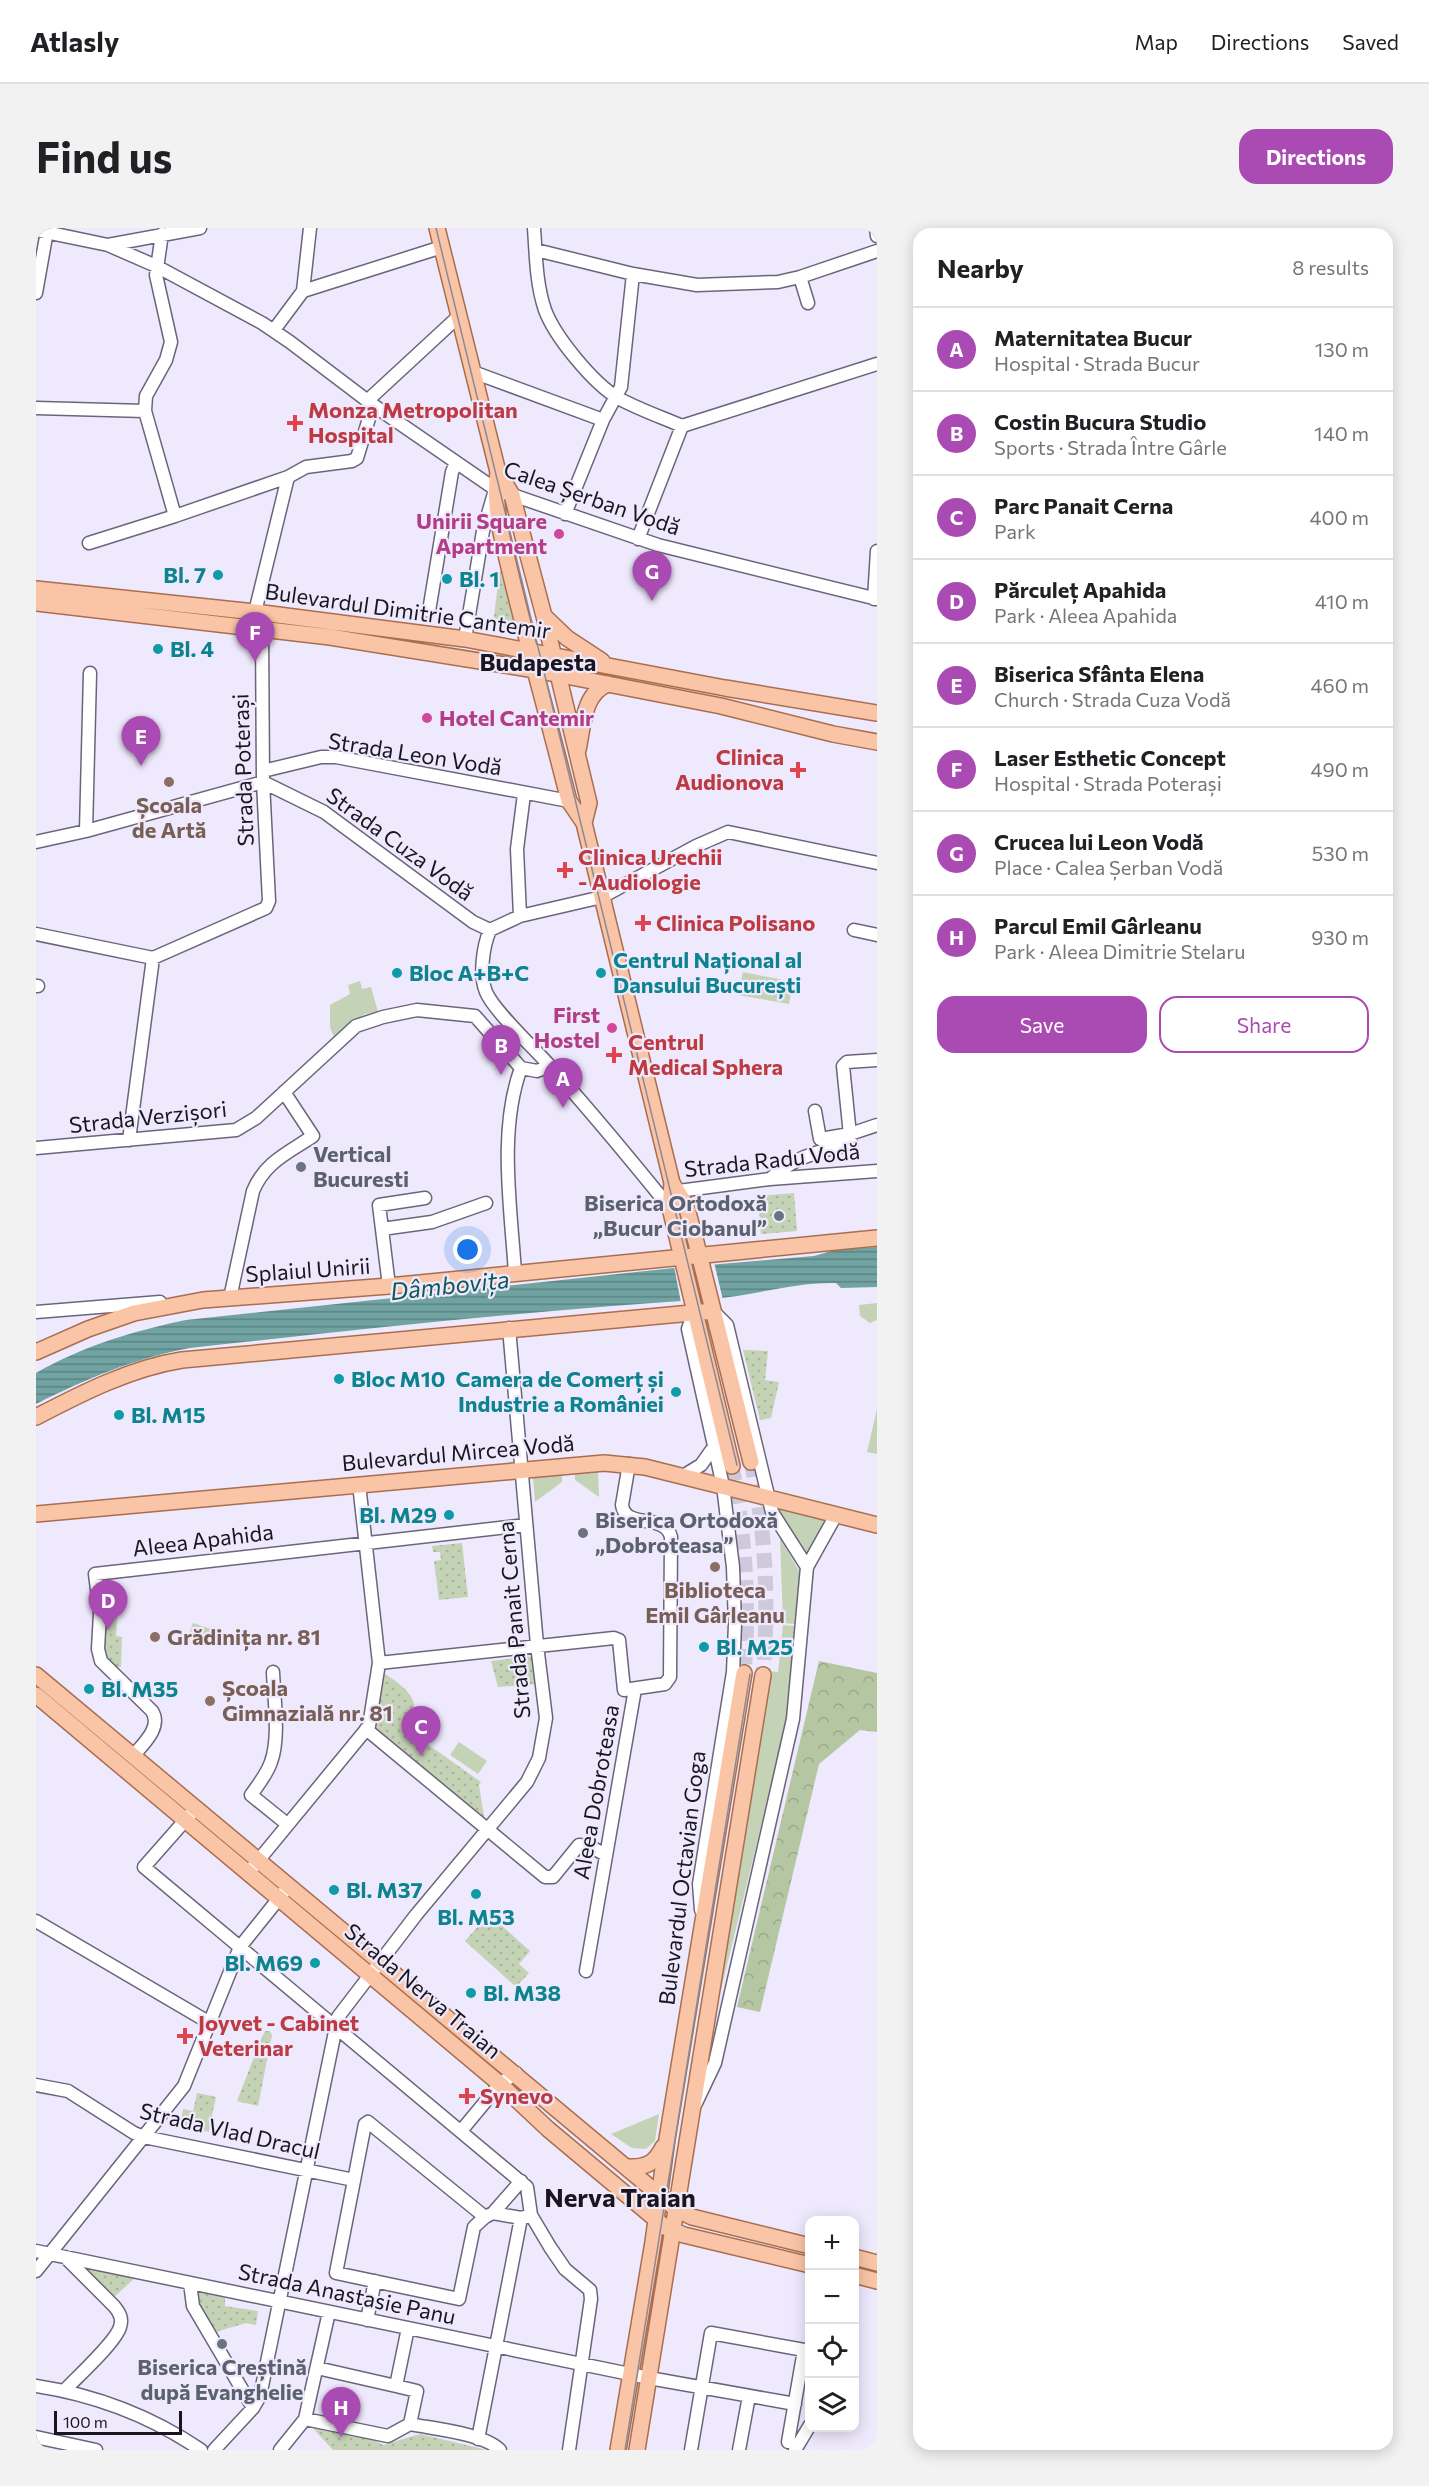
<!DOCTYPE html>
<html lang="en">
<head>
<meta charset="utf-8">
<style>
	body { margin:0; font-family:Commissioner,sans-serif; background:#f2f2f2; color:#202124 }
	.controls { position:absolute; right:18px; bottom:18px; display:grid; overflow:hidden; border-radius:12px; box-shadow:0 3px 15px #0003 }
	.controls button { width:54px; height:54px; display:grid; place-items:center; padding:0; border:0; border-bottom:2px solid #e0e0e0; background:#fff; color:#202124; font:30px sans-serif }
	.scale { position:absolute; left:18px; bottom:15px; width:128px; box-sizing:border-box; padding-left:6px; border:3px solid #19161e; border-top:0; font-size:16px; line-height:21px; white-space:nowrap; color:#19161e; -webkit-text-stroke:4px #eee9fc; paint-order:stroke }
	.you { position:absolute; left:432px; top:1022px; width:21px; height:21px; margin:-15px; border:4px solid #fff; border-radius:50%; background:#1a73e8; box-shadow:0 0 0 9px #1a73e833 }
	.badge { display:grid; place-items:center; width:39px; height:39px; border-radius:50%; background:#aa4ab3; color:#fff; font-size:20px; font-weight:700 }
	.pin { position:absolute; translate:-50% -50px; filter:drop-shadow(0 2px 3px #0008) }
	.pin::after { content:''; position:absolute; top:32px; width:21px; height:18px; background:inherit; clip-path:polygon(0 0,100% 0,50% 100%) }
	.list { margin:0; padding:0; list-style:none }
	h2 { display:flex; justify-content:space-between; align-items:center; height:78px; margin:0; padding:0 24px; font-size:26px }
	h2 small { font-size:20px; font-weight:400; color:#757577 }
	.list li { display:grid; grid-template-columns:39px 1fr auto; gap:18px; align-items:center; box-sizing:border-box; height:84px; padding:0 24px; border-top:2px solid #e0e0e0 }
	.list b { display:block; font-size:22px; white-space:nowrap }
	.list p { margin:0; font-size:20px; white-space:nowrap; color:#757577 }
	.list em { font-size:20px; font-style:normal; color:#757577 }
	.actions { display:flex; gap:12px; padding:18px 24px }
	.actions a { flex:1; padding:14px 0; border:2px solid #aa4ab3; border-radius:18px; text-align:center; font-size:21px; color:#aa4ab3 }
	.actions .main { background:#aa4ab3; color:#fff }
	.icon { flex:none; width:33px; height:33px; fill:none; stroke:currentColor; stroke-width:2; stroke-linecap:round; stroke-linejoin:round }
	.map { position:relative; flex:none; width:841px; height:2222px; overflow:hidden; border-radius:18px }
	header { display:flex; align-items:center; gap:36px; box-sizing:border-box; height:84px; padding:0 30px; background:#fff; border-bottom:2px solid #e0e0e0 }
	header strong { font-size:28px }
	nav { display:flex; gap:33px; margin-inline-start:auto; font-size:21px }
	.intro { display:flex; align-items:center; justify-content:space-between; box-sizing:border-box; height:144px; padding:0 36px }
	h1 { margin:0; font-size:42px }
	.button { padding:15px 27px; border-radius:18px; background:#aa4ab3; color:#fff; font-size:21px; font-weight:700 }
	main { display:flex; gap:36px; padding:0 36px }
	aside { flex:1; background:#fff; border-radius:18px; box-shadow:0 3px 15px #0003 }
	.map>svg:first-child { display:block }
</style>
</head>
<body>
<header>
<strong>Atlasly</strong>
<nav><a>Map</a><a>Directions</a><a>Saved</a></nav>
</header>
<div class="intro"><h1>Find us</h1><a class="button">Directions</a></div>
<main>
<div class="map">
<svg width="841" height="2222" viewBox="0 0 841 2222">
	<defs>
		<pattern id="forest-crowns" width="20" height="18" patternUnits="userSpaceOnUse" patternTransform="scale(1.5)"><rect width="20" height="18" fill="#b4c6a2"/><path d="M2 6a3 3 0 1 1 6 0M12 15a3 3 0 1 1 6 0" fill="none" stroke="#9aa98b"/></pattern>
		<pattern id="park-dots" width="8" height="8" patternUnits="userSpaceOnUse" patternTransform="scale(1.5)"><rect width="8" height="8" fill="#c4d3b5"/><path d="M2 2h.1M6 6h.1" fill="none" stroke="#a8b49b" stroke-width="1.8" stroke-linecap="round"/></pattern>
		<pattern id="water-rules" width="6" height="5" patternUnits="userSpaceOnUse" patternTransform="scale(1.5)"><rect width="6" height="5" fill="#70a3a2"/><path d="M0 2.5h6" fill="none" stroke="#5b8483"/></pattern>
	</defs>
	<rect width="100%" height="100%" fill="#eee9fc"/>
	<path fill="#c4d3b5" d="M707 744 757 754 753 776 702 767Z
		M324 753 326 761 335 759 342 784 329 786 298 809 294 799V777L314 766 312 757Z
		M841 1075V1092L834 1095 824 1088 823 1077Z
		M841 1181V1226L831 1224Z
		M562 1244 563 1269 539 1252V1246Z
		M526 1246V1254L499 1274 497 1249Z
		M743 1276 794 1289 770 1332 743 1288Z
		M744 1310 765 1346 760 1396 747 1395Z
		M157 1395 181 1403 176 1418 152 1409Z
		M747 1397 759 1398 751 1492 682 1774H678L732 1443 742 1444Z
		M423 1514 451 1533 442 1546 414 1527Z
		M147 1881 176 1887 173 1904 144 1898Z
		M623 1886 619 1913 610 1921 596 1920 575 1906Z"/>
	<path fill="url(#forest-crowns)" d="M783 1433 841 1445V1504L824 1502 783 1536 724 1784 701 1779Z"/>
	<path fill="url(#park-dots)" d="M464 341 479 401 457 396Z
		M758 965 761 1003 725 1006 722 968Z
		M707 1122 732 1123 729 1152 743 1154 735 1190 724 1192Z
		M426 1315 432 1369 403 1372 398 1333 405 1332 404 1324H397L396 1318Z
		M60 1355 83 1356 80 1408 86 1409 85 1439H69Z
		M499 1428 501 1456 462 1459 455 1433Z
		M346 1444C365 1456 396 1477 366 1498L445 1554 443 1557 450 1602 330 1501 339 1500Z
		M453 1686 494 1723 483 1736 493 1745 480 1759 429 1713Z
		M229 1803H234L236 1807 233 1823 221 1820Z
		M220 1824 232 1827 222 1878 201 1873Z
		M161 1865 180 1869 176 1887 157 1883Z
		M40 2035 101 2048 76 2071Z
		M159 2063 189 2070V2078L222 2083 220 2097 210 2095 176 2105 161 2078Z
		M272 2195 336 2211 347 2217 384 2206 451 2222H297Z"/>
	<path fill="url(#water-rules)" d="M841 1019V1059L805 1060 800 1055C757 1054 717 1068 674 1071 501 1082 327 1101 154 1120 99 1130 50 1151 0 1176V1145C47 1118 97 1103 150 1092L638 1040 778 1028 799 1022Z"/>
	<path fill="#eee9fc" d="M678 1034 687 1072 645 1075 638 1038Z"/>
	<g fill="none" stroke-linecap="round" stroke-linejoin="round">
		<path stroke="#cec9db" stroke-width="15" stroke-dasharray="15 8" stroke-linecap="butt" d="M715 1234C730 1304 733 1376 727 1447
			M696 1238C709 1307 714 1375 708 1445"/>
		<g stroke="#6b657a" stroke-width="15">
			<path id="minor" d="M498 0C500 27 500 56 509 82 519 109 557 155 582 170 602 181 625 189 646 198
				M840 0 841 8
				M0 2 72 17 120 38 226 95 254 114 337 177 459 261 622 317 841 371
				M126 6 120 47 135 114 130 132 110 168 109 183 139 288 252 249 270 239 316 233 321 230 337 177
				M72 17 164 0
				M500 22 597 46 661 57 742 54 764 49 841 23
				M764 49 772 75
				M267 63 406 19
				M0 65 11 3
				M238 102 267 63 274 0
				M437 144 567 192
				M331 173 423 88
				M0 180 109 183
				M646 198 841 136
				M529 286 567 192 585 159 597 46
				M602 311 646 198
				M53 315 139 288
				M838 371 841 323
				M393 383 416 244 420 235
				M219 384 252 249
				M429 411 447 303 459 262
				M227 543 285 529H300L533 573
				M50 603 54 445
				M0 614 50 603 227 554 288 584 437 694 454 702 484 688 566 669 660 618 692 604 841 635
				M484 688 481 621 488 566
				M454 702C447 718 443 747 450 764 458 783 498 820 513 837 555 883 595 932 634 980
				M818 702 841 707
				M0 706 117 730 230 680 233 673 227 554 226 401
				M0 758H2
				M439 788 485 840 501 843 514 838
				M779 883 784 911 814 906 841 897
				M93 912 117 730
				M0 920 200 902 220 890 320 798 347 789 381 782 439 788
				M734 951C755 931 786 921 815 917L807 838 811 834 841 832
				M635 964 734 951 841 943
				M346 1001 396 994 450 975
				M479 1045C475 980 462 903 485 840
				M353 1058 343 977 389 970
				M194 1070 217 963C229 934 252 925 277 908L248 864
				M0 1084 124 1074
				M658 1084 652 1101 687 1258 697 1339 699 1396 697 1444 663 1656 665 1682
				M647 1248 665 1237 677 1220
				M771 1339 800 1287
				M343 1435 578 1410 583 1412 588 1462 629 1456 634 1449 635 1309C629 1284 589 1302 586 1277L593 1236
				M237 1444C238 1470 244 1510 235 1534 231 1546 222 1557 215 1567L251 1596
				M330 1501 509 1649H517L543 1617 553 1618 570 1627
				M98 1527C108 1515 126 1499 116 1483L65 1433 62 1421 64 1385 59 1346 490 1297
				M160 1580 108 1639 491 1959 495 1987 514 2019 529 2041 554 2062 555 2071 533 2222
				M212 1645 333 1498 343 1435 323 1256
				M0 1693 174 1795
				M550 1743 599 1461
				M0 1857 32 1863 98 1905 108 1909 318 1952
				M660 1875 679 1835 757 1491 771 1339 736 1284 691 1097 677 1083
				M425 1903 464 1856 480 1845
				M457 1985 485 1953
				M449 1989 438 1999 423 2071 300 2045 329 1896 332 1894 449 1989 457 1985 485 1990 495 1987
				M0 2023 613 2150 759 2176
				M0 2043 148 1858 204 1719 248 1664
				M154 2055 157 2078 217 2180
				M331 2092 339 2053
				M372 2100 360 2158 381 2163 374 2196
				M281 2140 360 2158
				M0 2158C59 2167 116 2189 165 2222
				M28 2163C40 2150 80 2114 84 2099 87 2090 83 2084 78 2078L29 2029
				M269 2191 352 2208 374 2196C398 2201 447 2205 464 2222
				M0 2209 60 2222
				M442 2211 485 1990
				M178 2222 217 2180 224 2168 302 1789 380 1687 491 1554 503 1530 510 1490 501 1417 473 1100
				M244 2222 269 2191 293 2084
				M655 2222 675 2105 768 2122 752 2214
				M703 2222 713 2168
				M759 2222 774 2197"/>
		</g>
		<g stroke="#a96e50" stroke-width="18">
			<path id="major" d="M401 0 462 244 476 267 508 388 553 575 548 595
				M462 244C456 282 469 320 477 356 495 429 515 501 533 573L548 595 636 955 650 977 660 1014 715 1234
				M0 361 219 384 429 411 689 460 841 485
				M0 375 294 409 499 442 685 478 797 506 841 514
				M508 388 531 410 566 433
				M542 522C547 499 547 465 572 456
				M636 955 634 980 696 1238
				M0 1124 52 1101 98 1085 167 1072 353 1058 841 1010
				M0 1189C46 1165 95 1140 146 1132L677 1083
				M0 1286 568 1235 609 1239 841 1297
				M0 1447 640 1981 656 1989 774 2018
				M0 1467 464 1856 512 1901 629 1999 648 2007 774 2037
				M592 1939C610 1940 619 1935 627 1919
				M818 2029 841 2035
				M818 2047 841 2053
				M582 2222 617 2014 631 1911 708 1445
				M601 2222 727 1447"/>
		</g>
		<use href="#minor" stroke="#fff" stroke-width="12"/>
		<use href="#major" stroke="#fac5a6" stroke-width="15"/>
		<path stroke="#8c8896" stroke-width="1.5" d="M400 0 701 1237
			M589 2222 714 1446"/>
	</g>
	<g fill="#e0444e" stroke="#eee9fc" stroke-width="2">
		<path d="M256 186h6v6h6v6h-6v6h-6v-6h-6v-6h6z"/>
		<path d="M759 533h6v6h6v6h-6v6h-6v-6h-6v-6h6z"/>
		<path d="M526 633h6v6h6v6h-6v6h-6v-6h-6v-6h6z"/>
		<path d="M604 686h6v6h6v6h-6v6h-6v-6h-6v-6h6z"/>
		<path d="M575 818h6v6h6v6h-6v6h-6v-6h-6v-6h6z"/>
		<path d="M146 1799h6v6h6v6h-6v6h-6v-6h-6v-6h6z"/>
		<path d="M428 1859h6v6h6v6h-6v6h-6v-6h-6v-6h6z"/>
	</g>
	<g fill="#d1479c" stroke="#eee9fc" stroke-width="2">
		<circle cx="523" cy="306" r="6"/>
		<circle cx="391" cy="490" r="6"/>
		<circle cx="576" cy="800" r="6"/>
	</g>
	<g fill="#0f9aa8" stroke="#eee9fc" stroke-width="2">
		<circle cx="182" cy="347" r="6"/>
		<circle cx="411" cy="351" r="6"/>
		<circle cx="122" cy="421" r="6"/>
		<circle cx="361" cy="745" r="6"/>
		<circle cx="565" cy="745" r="6"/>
		<circle cx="303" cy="1151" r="6"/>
		<circle cx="640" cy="1164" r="6"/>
		<circle cx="83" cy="1187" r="6"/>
		<circle cx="413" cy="1287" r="6"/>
		<circle cx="668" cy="1419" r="6"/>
		<circle cx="53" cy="1461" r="6"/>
		<circle cx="298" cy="1662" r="6"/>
		<circle cx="440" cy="1666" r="6"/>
		<circle cx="279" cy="1735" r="6"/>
		<circle cx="435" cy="1765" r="6"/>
	</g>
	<g fill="#8d6e63" stroke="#eee9fc" stroke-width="2">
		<circle cx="133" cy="554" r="6"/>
		<circle cx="679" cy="1339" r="6"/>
		<circle cx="119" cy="1409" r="6"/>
		<circle cx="174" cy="1473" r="6"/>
	</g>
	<g fill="#6b7280" stroke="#eee9fc" stroke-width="2">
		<circle cx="265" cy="939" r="6"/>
		<circle cx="743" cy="988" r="6"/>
		<circle cx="547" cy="1305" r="6"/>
		<circle cx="186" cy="2116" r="6"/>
	</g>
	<g text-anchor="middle" stroke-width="4.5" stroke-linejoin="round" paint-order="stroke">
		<g font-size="22" font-weight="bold" fill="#be3a42" stroke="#eee9fc" text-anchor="start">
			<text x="272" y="190">Monza Metropolitan<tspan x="272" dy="25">Hospital</tspan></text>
			<text x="748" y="537" text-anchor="end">Clinica<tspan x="748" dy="25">Audionova</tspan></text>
			<text x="542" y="637">Clinica Urechii<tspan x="542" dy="25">- Audiologie</tspan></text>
			<text x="620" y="703">Clinica Polisano</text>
			<text x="592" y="822">Centrul<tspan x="592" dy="25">Medical Sphera</tspan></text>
			<text x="162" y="1803">Joyvet - Cabinet<tspan x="162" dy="25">Veterinar</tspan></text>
			<text x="444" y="1876">Synevo</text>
		</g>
		<g font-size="22" fill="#19161e" stroke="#eee9fc">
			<text transform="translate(556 270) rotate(19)" y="8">Calea Șerban Vodă</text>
			<text transform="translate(372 383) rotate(8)" y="8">Bulevardul Dimitrie Cantemir</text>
			<text transform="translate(379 526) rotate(9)" y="8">Strada Leon Vodă</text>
			<text transform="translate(207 542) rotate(-92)" y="8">Strada Poterași</text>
			<text transform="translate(364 616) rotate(36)" y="8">Strada Cuza Vodă</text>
			<text transform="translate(112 889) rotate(-6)" y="8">Strada Verzișori</text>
			<text transform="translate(736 932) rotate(-6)" y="8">Strada Radu Vodă</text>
			<text transform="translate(272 1042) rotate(-4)" y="8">Splaiul Unirii</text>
			<text transform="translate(422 1225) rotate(-5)" y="8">Bulevardul Mircea Vodă</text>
			<text transform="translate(167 1312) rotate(-7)" y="8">Aleea Apahida</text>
			<text transform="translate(478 1392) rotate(-95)" y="8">Strada Panait Cerna</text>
			<text transform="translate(560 1564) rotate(-80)" y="8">Aleea Dobroteasa</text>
			<text transform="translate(646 1650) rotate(-83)" y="8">Bulevardul Octavian Goga</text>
			<text transform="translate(387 1763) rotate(40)" y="8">Strada Nerva Traian</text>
			<text transform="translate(194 1903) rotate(13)" y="8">Strada Vlad Dracul</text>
			<text transform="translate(311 2066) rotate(12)" y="8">Strada Anastasie Panu</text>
		</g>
		<g font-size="22" font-weight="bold" fill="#b23c85" stroke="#eee9fc" text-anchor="end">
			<text x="511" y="301">Unirii Square<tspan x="511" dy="25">Apartment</tspan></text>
			<text x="403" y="498" text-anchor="start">Hotel Cantemir</text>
			<text x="564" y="795">First<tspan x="564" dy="25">Hostel</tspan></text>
		</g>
		<g font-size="22" font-weight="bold" fill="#0d838f" stroke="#eee9fc" text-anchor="start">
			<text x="170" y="355" text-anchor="end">Bl. 7</text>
			<text x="423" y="359">Bl. 1</text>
			<text x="134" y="429">Bl. 4</text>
			<text x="577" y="740">Centrul Național al<tspan x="577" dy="25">Dansului București</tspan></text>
			<text x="373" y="753">Bloc A+B+C</text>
			<text x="315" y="1159">Bloc M10</text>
			<text x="628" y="1159" text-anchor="end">Camera de Comerț și<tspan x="628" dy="25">Industrie a României</tspan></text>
			<text x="95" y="1195">Bl. M15</text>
			<text x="401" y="1295" text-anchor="end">Bl. M29</text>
			<text x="680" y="1427">Bl. M25</text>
			<text x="65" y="1469">Bl. M35</text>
			<text x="310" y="1670">Bl. M37</text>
			<text x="440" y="1697" text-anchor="middle">Bl. M53</text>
			<text x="267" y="1743" text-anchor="end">Bl. M69</text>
			<text x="447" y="1773">Bl. M38</text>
		</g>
		<g font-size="22" font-weight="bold" fill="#785e54" stroke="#eee9fc">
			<text x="133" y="585">Școala<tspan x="133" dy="25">de Artă</tspan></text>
			<text x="679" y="1370">Biblioteca<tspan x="679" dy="25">Emil Gârleanu</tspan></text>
			<text x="131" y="1417" text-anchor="start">Grădinița nr. 81</text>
			<text x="186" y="1468" text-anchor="start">Școala<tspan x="186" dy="25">Gimnazială nr. 81</tspan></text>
		</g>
		<g font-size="22" font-weight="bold" fill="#5b616d" stroke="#eee9fc" text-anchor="start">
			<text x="277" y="934">Vertical<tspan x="277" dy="25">Bucuresti</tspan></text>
			<text x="731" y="983" text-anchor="end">Biserica Ortodoxă<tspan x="731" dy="25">„Bucur Ciobanul”</tspan></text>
			<text x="559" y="1300">Biserica Ortodoxă<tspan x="559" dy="25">„Dobroteasa”</tspan></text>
			<text x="186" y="2147" text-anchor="middle">Biserica Creștină<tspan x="186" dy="25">după Evanghelie</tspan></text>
		</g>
		<g font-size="24" font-weight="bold" fill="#19161e" stroke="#eee9fc">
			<text x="502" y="443">Budapesta</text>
		</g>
		<g font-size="24" font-style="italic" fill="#0e5859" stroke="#eee9fc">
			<text transform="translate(414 1058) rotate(-6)" y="8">Dâmbovița</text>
		</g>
		<g font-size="26" font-weight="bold" fill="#19161e" stroke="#eee9fc">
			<text x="584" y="1979">Nerva Traian</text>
		</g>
	</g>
</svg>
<div class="controls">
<button>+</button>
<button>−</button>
<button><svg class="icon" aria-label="locate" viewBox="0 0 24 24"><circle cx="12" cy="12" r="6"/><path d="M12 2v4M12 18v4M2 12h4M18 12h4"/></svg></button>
<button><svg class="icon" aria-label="layers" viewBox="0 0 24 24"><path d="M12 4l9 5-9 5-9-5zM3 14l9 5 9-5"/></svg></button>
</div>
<div class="scale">100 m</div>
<div class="you"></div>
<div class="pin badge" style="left:527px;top:880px">A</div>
<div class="pin badge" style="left:465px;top:847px">B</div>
<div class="pin badge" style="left:385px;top:1528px">C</div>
<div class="pin badge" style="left:72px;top:1402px">D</div>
<div class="pin badge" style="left:105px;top:538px">E</div>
<div class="pin badge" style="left:219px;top:434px">F</div>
<div class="pin badge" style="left:616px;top:373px">G</div>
<div class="pin badge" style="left:305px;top:2209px">H</div>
</div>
<aside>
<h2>Nearby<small>8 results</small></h2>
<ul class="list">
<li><span class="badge">A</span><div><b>Maternitatea Bucur</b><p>Hospital · Strada Bucur</p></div><em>130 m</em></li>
<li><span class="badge">B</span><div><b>Costin Bucura Studio</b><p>Sports · Strada Între Gârle</p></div><em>140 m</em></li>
<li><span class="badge">C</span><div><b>Parc Panait Cerna</b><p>Park</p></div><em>400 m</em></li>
<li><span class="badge">D</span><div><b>Părculeț Apahida</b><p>Park · Aleea Apahida</p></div><em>410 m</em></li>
<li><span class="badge">E</span><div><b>Biserica Sfânta Elena</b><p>Church · Strada Cuza Vodă</p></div><em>460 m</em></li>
<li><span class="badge">F</span><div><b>Laser Esthetic Concept</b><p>Hospital · Strada Poterași</p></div><em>490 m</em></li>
<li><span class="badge">G</span><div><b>Crucea lui Leon Vodă</b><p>Place · Calea Șerban Vodă</p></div><em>530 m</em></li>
<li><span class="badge">H</span><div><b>Parcul Emil Gârleanu</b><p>Park · Aleea Dimitrie Stelaru</p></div><em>930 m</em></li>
</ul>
<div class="actions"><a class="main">Save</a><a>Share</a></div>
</aside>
</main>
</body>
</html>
